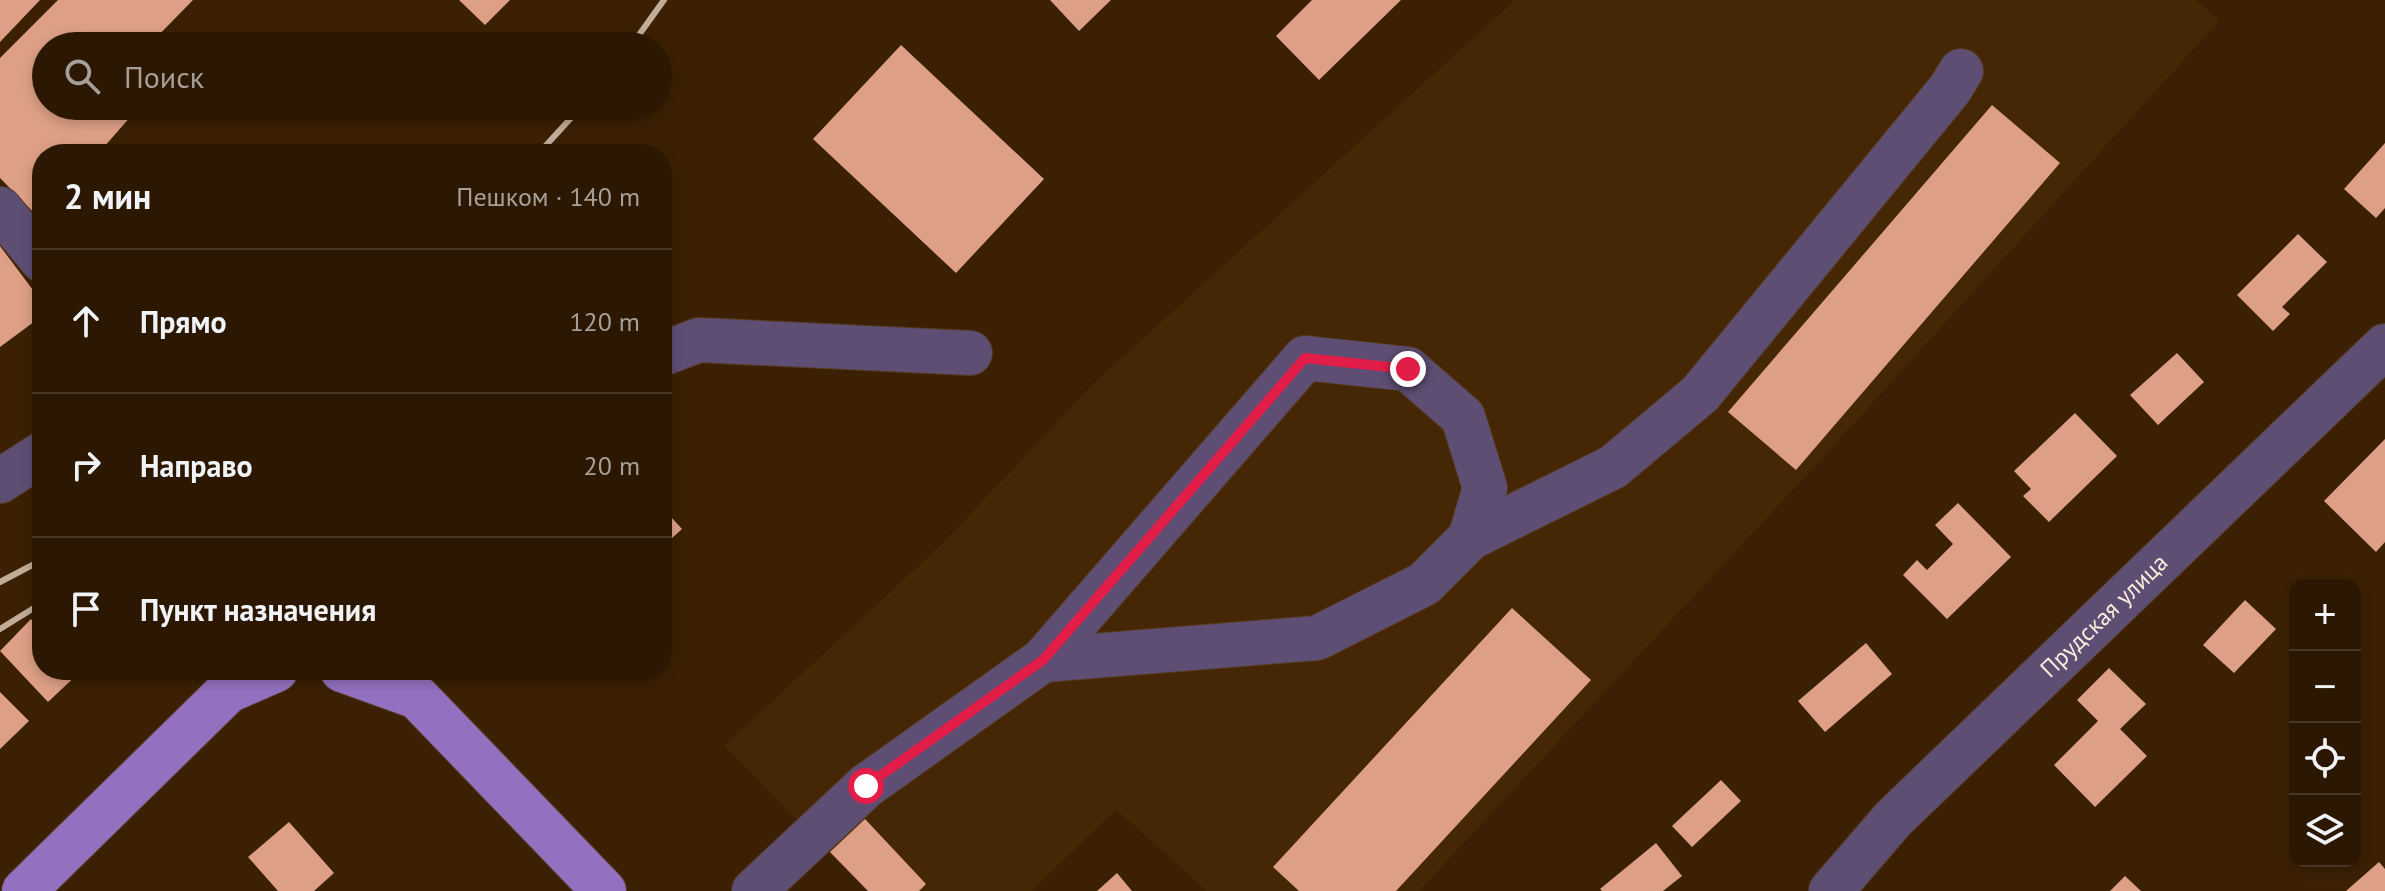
<!DOCTYPE html>
<html lang="ru">
<head>
<meta charset="utf-8">
<style>
	body { margin:0; font-family:"PT Sans",sans-serif; background:#382511; color:#f1f3f6 }
	.controls { position:absolute; right:24px; bottom:24px; display:grid; overflow:hidden; border-radius:16px; box-shadow:0 4px 12px #0003 }
	.controls button { width:72px; height:72px; display:grid; place-items:center; padding:0; border:0; border-bottom:2px solid #483724; background:#2c1802; color:#f1f3f6; font:40px sans-serif }
	.stop { position:absolute; width:24px; height:24px; margin:-18px; border:6px solid #e11d48; border-radius:50%; background:#fff }
	.stop.end { background:#e11d48; border-color:#fff; box-shadow:0 2px 8px #0008 }
	.list { margin:0; padding:0; list-style:none }
	h2 { display:flex; justify-content:space-between; align-items:center; height:104px; margin:0; padding:0 32px; font-size:34px }
	h2 small { font-size:26px; font-weight:400; color:#a6a099 }
	.list li { display:grid; grid-template-columns:52px 1fr auto; gap:24px; align-items:center; box-sizing:border-box; height:144px; padding:0 32px; border-top:2px solid #483724 }
	.list b { display:block; font-size:30px; white-space:nowrap }
	.list em { font-size:26px; font-style:normal; color:#a6a099 }
	.icon { flex:none; width:44px; height:44px; fill:none; stroke:currentColor; stroke-width:2; stroke-linecap:round; stroke-linejoin:round }
	.map { position:relative; flex:none; width:2385px; height:891px; overflow:hidden }
	.search { position:absolute; background:#2c1802; box-shadow:0 4px 12px #0003; left:32px; top:32px; width:640px; height:88px; display:flex; align-items:center; gap:20px; box-sizing:border-box; padding:0 28px; border-radius:44px; color:#a6a099; font-size:30px }
	.panel { position:absolute; background:#2c1802; box-shadow:0 4px 12px #0003; left:32px; top:144px; width:640px; height:536px; border-radius:32px }
	.map>svg:first-child { display:block }
</style>
</head>
<body>
<div class="map">
<svg width="2385" height="891" viewBox="0 0 2385 891">
	<rect width="100%" height="100%" fill="#3b2003"/>
	<path fill="#452705" d="M1515 0H2195L2220 20 1818 463 1419 891H1207L1116 809 1032 891H867L724 746 941 545 1092 385Z"/>
	<path fill="#dda086" d="M0 0H40L0 42Z
		M58 0H193L148 46H46V106H140L103 148 102 154H42V221L0 178V58Z
		M459 0H510L485 25Z
		M1050 0H1111L1079 31Z
		M1312 0H1401L1319 80 1276 36Z
		M901 45 1044 179 956 273 813 139Z
		M1992 105 2060 163 1796 470 1728 412Z
		M2385 143V208L2376 218 2344 189Z
		M2298 234 2327 262 2282 307 2290 314 2273 331 2237 295Z
		M0 246 42 302V316L0 347Z
		M2177 353 2204 382 2158 425 2130 395Z
		M2075 413 2117 456 2049 522 2023 496 2031 489 2014 471Z
		M2385 439V542L2376 552 2324 501Z
		M1958 503 2011 557 1947 619 1903 575 1917 560 1927 570 1953 544 1935 525Z
		M662 507 682 529 662 547Z
		M2245 600 2276 629 2234 673 2203 645Z
		M1512 608 1591 680 1396 891H1299L1273 867Z
		M31 619 40 629 42 627V670H82L48 702 0 651Z
		M1866 643 1892 674 1825 732 1798 701Z
		M2109 668 2146 704 2120 729 2147 756 2095 807 2054 765 2098 721 2077 700Z
		M0 692 29 721 0 749Z
		M1721 780 1741 801 1692 847 1672 826Z
		M865 819 926 884 919 891H868L830 852Z
		M289 822 334 873 314 891H278L248 857Z
		M1656 843 1682 876 1663 891H1602L1600 889Z
		M2379 862 2385 869V891H2346Z
		M1117 873 1132 891H1097Z
		M2125 876 2141 891H2110Z"/>
	<g fill="none" stroke-linecap="round" stroke-linejoin="round">
		<g stroke="#563c21" stroke-width="46">
			<g id="minor">
				<path d="M0 209 42 260"/>
				<path d="M662 354 699 340 970 353"/>
				<path d="M0 481 42 454"/>
				<path d="M1470 538 1613 467 1700 394 1950 89 1961 71"/>
				<path d="M754 891 866 786 1043 660 1305 358 1408 369 1463 417 1485 488 1470 538 1424 584 1317 638 1043 660"/>
				<path id="s1" d="M1831 891 1893 819 2385 346"/>
			</g>
		</g>
		<g stroke="#563c21" stroke-width="46">
			<path id="major" d="M342 670 417 697 604 891
				M24 891 228 691 276 670"/>
		</g>
		<use href="#minor" stroke="#5e4e74" stroke-width="44"/>
		<use href="#major" stroke="#9471c0" stroke-width="44"/>
		<path stroke="#c0ac97" stroke-width="6" d="M631 46 664 0
			M538 154 582 106
			M0 582 42 560
			M0 629 42 603"/>
	</g>
	<g fill="none" stroke-linecap="round" stroke-linejoin="round">
		<path stroke="#e11d48" stroke-width="10" d="M866 786 1043 660 1305 358 1408 369"/>
	</g>
	<g text-anchor="middle" stroke-width="8" stroke-linejoin="round" paint-order="stroke">
		<g font-size="24" fill="#fdebdb" stroke="#301600">
			<text dy="8" stroke="none"><textPath href="#s1" startOffset="388">Прудская улица</textPath></text>
		</g>
	</g>
</svg>
<div class="controls">
<button>+</button>
<button>−</button>
<button><svg class="icon" aria-label="locate" viewBox="0 0 24 24"><circle cx="12" cy="12" r="6"/><path d="M12 2v4M12 18v4M2 12h4M18 12h4"/></svg></button>
<button><svg class="icon" aria-label="layers" viewBox="0 0 24 24"><path d="M12 4l9 5-9 5-9-5zM3 14l9 5 9-5"/></svg></button>
</div>
<div class="stop" style="left:866px;top:786px"></div>
<div class="stop end" style="left:1408px;top:369px"></div>
<div class="search"><svg class="icon" aria-label="search" viewBox="0 0 24 24"><circle cx="10" cy="10" r="6"/><path d="M15 15l6 6"/></svg>Поиск</div>
<section class="panel">
<h2>2 мин<small>Пешком · 140 m</small></h2>
<ul class="list">
<li><svg class="icon" aria-label="ahead" viewBox="0 0 24 24"><path d="M12 20V5M6 11l6-6 6 6"/></svg><div><b>Прямо</b></div><em>120 m</em></li>
<li><svg class="icon" aria-label="right" viewBox="0 0 24 24"><path d="M7 20v-9h11M14 6l5 5-5 5"/></svg><div><b>Направо</b></div><em>20 m</em></li>
<li><svg class="icon" aria-label="arrive" viewBox="0 0 24 24"><path d="M6 21V4h12l-3 4 3 4H6"/></svg><div><b>Пункт назначения</b></div></li>
</ul>
</section>
</div>
</body>
</html>
